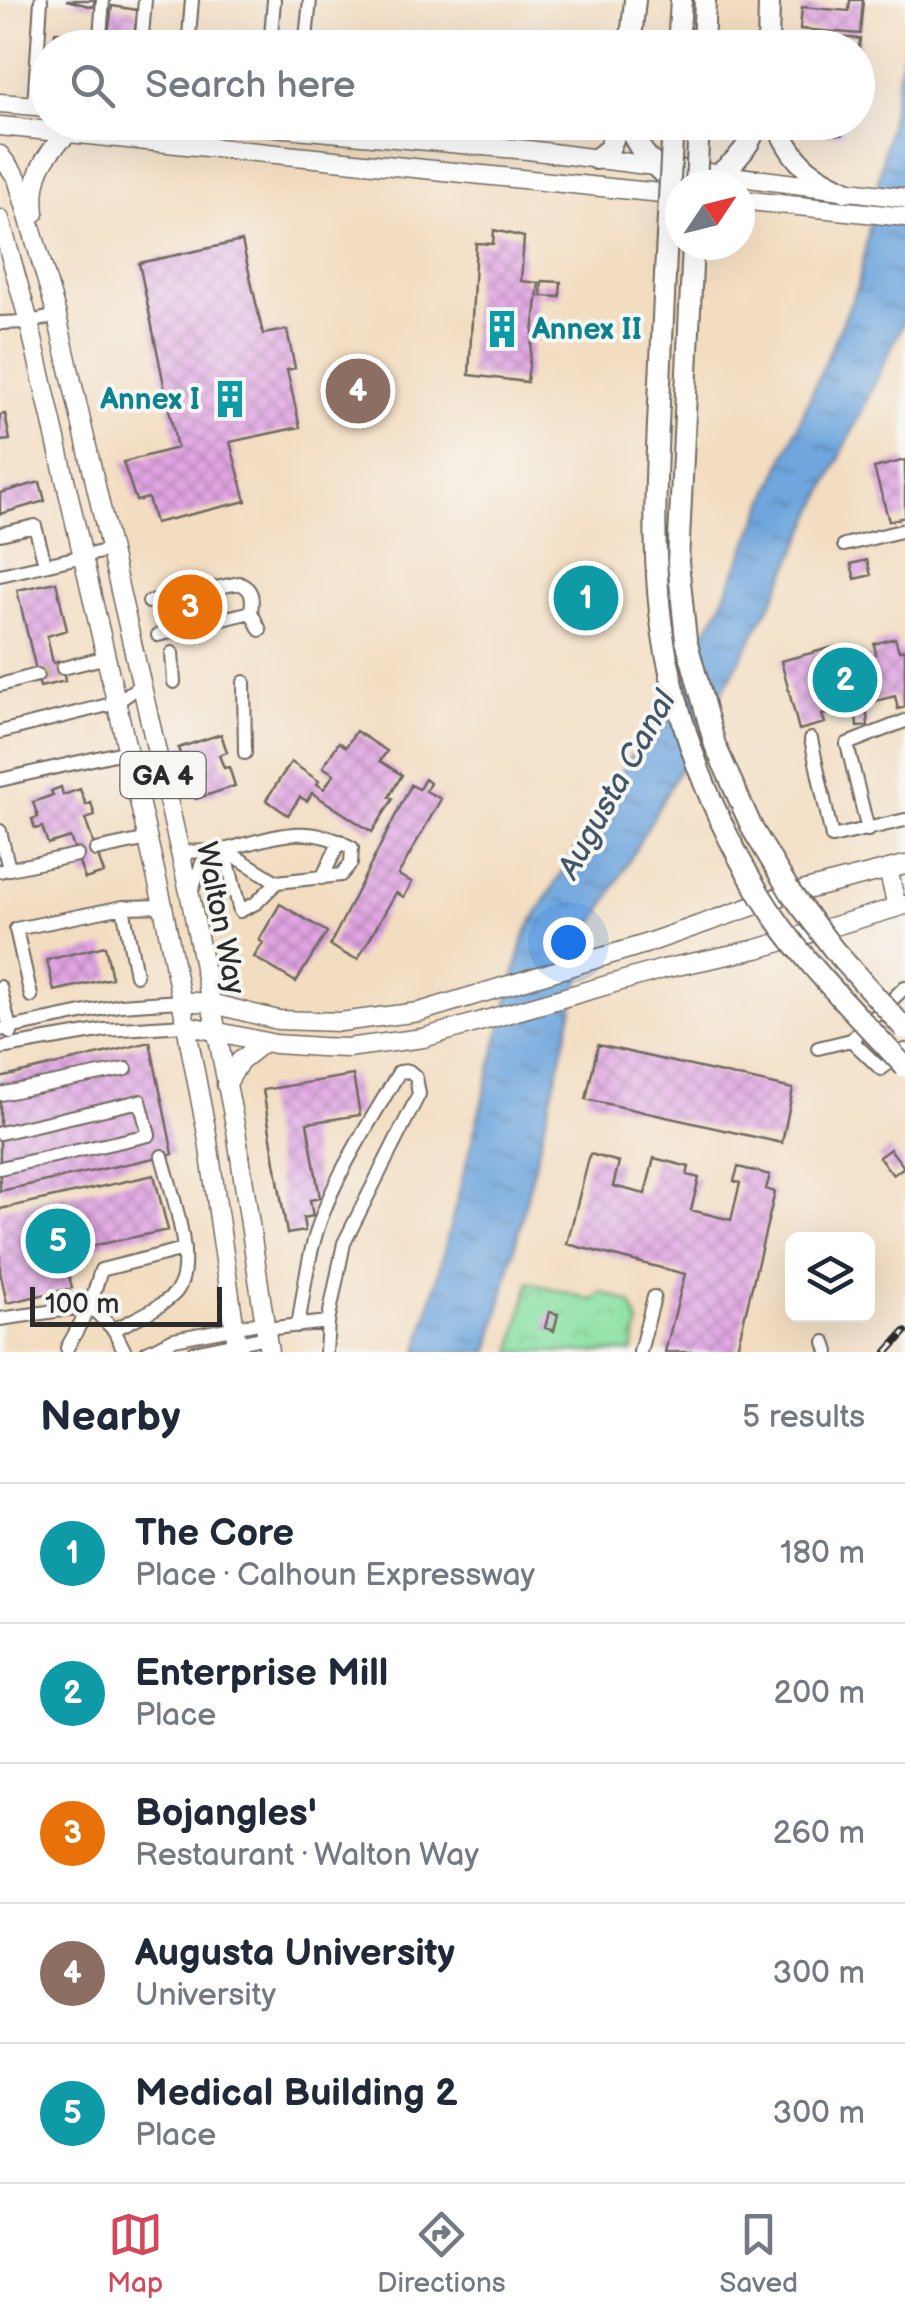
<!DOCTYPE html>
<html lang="en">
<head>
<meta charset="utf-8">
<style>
	body { margin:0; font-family:"Balsamiq Sans",sans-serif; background:#f2f2f3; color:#1f2937 }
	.controls { position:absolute; right:30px; bottom:30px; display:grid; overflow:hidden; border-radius:15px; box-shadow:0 10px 40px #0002 }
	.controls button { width:90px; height:90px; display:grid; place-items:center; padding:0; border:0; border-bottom:2px solid #e0e1e3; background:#fff; color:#1f2937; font:50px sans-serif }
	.compass { position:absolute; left:665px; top:170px; width:90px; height:90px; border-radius:50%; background:#fff; box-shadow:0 10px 40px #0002; rotate:55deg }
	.scale { position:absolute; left:30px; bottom:25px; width:192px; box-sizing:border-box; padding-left:10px; border:5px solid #2b2b2b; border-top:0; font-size:28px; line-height:35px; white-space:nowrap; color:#2b2b2b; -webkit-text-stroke:8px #f6f6f2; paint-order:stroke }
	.you { position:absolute; left:568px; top:942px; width:35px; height:35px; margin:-25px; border:8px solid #fff; border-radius:50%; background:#1a73e8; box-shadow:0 0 0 15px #1a73e833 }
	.badge { display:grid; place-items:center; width:65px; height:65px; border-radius:50%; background:#d1495b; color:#fff; font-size:32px; font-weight:700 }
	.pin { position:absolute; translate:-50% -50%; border:5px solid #fff; box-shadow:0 2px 10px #0006 }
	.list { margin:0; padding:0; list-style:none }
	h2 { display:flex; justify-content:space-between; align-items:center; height:130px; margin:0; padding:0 40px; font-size:42px }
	h2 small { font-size:32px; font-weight:400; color:#747a83 }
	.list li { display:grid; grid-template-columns:65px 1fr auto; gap:30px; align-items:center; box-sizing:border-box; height:140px; padding:0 40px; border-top:2px solid #e0e1e3 }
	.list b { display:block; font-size:38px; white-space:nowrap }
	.list p { margin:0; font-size:32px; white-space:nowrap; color:#747a83 }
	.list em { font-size:32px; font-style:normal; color:#747a83 }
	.icon { flex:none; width:55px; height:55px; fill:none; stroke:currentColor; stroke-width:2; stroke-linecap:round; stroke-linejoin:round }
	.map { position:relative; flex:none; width:905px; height:1352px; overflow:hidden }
	.search { position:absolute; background:#fff; box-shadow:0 10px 40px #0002; left:30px; right:30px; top:30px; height:110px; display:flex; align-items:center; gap:25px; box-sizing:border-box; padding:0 35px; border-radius:55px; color:#747a83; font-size:38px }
	.sheet { height:830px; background:#fff }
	nav { display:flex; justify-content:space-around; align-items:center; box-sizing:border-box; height:140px; border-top:2px solid #e0e1e3; background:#fff; font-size:28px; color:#747a83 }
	nav a { display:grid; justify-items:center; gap:5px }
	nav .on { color:#d1495b }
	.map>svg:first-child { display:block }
</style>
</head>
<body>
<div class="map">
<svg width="905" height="1352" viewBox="0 0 905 1352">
	<defs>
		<pattern id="park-crowns" width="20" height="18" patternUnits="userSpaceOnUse" patternTransform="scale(2.5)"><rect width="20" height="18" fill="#8be1a3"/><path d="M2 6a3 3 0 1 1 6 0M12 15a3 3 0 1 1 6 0" fill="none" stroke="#78c18c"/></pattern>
		<pattern id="water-ripples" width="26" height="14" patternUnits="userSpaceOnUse" patternTransform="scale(2.5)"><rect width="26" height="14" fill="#6fa6dd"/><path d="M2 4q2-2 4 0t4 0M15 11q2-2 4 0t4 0" fill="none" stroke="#5b87b3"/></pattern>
		<pattern id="building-cross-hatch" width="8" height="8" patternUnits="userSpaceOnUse" patternTransform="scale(2.5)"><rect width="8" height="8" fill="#e1a5e3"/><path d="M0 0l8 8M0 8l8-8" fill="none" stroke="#b787b8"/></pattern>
	</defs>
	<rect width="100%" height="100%" fill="#f6f6f2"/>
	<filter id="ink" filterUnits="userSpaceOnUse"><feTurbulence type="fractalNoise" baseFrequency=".01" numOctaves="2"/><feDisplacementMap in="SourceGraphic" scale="20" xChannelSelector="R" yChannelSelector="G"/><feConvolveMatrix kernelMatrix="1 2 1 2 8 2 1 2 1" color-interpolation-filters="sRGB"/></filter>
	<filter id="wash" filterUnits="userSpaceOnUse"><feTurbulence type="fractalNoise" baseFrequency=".0048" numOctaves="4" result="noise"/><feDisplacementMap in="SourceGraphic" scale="40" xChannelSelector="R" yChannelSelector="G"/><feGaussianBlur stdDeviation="2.25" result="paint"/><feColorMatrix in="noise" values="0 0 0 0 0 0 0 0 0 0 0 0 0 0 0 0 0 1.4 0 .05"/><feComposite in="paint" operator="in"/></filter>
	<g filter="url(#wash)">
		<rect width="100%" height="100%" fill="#f3ddc1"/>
		<path fill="url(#park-crowns)" stroke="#5b8667" stroke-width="2.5" d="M529 1282 593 1300 602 1292 631 1303 639 1324 632 1352H512Z"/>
		<path fill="url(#water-ripples)" stroke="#4d6884" stroke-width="2.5" d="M905 42V319L773 600 593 926 489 1352H418L525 934 720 607 858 286Z"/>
		<g id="blocks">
			<path fill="url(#building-cross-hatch)" d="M66 0H95L93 7Z
				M850 0H863L860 34 800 29 802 7 849 11Z
				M112 6 138 10 132 48H106Z
				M55 32 90 34 89 48H54Z
				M840 37 860 39 859 48H839Z
				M806 122H843L842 135 805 132Z
				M494 230 524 237 521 281 539 283 527 382 469 375 476 243 493 244Z
				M242 241 263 334 287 330 295 368 287 370 300 427 230 442 246 501 155 523 148 498 136 501 123 462 177 448 139 263Z
				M542 281 561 282 560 297 541 296Z
				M5 414 10 440 0 441V415Z
				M905 460V517L889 521 874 468Z
				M40 482 45 501 0 514V493Z
				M867 560 871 575 855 579 851 564Z
				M573 565 610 571 600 631 563 625Z
				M56 582 67 630 47 636 53 663 61 661 65 681 40 687 17 590Z
				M213 591 218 610 167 624 162 605Z
				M895 638 899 651 905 649V707L898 709 895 696 822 715 825 723 799 730 781 661 834 647 838 664 876 654 874 644Z
				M867 713 868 726 857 727 856 714Z
				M356 731 387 751 380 761 402 775 389 797 393 799 372 832 312 793 307 801 300 797 288 815 266 800 291 762 319 781 317 784 324 789 334 774 323 767 339 742 346 747Z
				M221 734 227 752 219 755 224 768 229 767 235 786 196 799 178 748Z
				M425 779 430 783 426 791 441 799 398 875 412 882 404 897 396 893 358 959 347 955 330 945 411 785 419 789Z
				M61 787 63 795 80 789 86 805 91 803 95 816 85 819 104 873 85 879 70 837 48 844 42 827 35 829 32 819 38 817 33 802 53 795 51 791Z
				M280 904 327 932 296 982 254 957 263 943 259 940Z
				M105 946 112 978 54 991 47 960Z
				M150 1042 173 1154 0 1191V1078Z
				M598 1045 793 1089 782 1143 586 1099Z
				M353 1075 360 1115 307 1123 320 1198 310 1200 313 1216 303 1218 305 1231 287 1234 263 1090Z
				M890 1149 904 1167 893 1175 879 1157Z
				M590 1154 619 1162 613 1186 645 1194 654 1158 689 1167 687 1175 699 1178 691 1210 731 1220 740 1183 734 1181 738 1167 770 1175 766 1189 775 1192 736 1352H665L685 1274 567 1244Z
				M154 1175 168 1230 63 1252 72 1288 7 1303 0 1272V1209Z
				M549 1312 558 1314 554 1331 545 1328Z"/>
		</g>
	</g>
	<g filter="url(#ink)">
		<use href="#blocks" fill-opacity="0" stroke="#716960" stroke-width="2.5"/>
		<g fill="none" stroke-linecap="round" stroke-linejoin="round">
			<path stroke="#cbb9a3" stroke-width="12" stroke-dasharray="12 6" stroke-linecap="butt" d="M37 675 63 668"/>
			<g stroke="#716960" stroke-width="16">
				<path id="minor" d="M99 48 103 0
					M141 48 145 0
					M188 48 192 0
					M270 48 274 0
					M305 48 310 0
					M34 106 41 0
					M495 147 496 122
					M0 323 29 322 57 316
					M0 534 35 526 45 564
					M844 545 905 530
					M0 575 110 550
					M149 602 239 583C253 589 253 598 251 612L158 635
					M251 612 260 630
					M172 653 174 682
					M63 668 107 657
					M244 682 245 753
					M0 685 37 675
					M0 732 116 703 142 684
					M811 739 832 837 905 820
					M0 780 128 751
					M868 830 847 744 905 721
					M0 831 9 869 0 871
					M96 850 148 839
					M225 850 240 911 256 903 277 882
					M180 852C196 851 213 852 228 849 274 837 307 822 352 848L351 863 341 875 277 882 225 850
					M9 869 77 855
					M322 878 340 841
					M191 893 202 863 221 852
					M123 907 136 975
					M0 987 11 1033
					M31 996 16 929 123 907 163 906
					M0 1030 120 1005 180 1001
					M851 1040 881 1069 905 1050
					M0 1048 105 1030 185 1025
					M818 1048 851 1040 905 987
					M0 1094 126 1069
					M0 1133 140 1101 149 1135 0 1168
					M0 1319 90 1306 114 1330
					M298 1326C303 1298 306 1268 314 1241 329 1183 370 1123 399 1072L409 1071 416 1077 419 1094 344 1243 328 1322
					M265 1329 328 1322 326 1352
					M825 1342 828 1352
					M67 1348 90 1306 101 1270 184 1249
					M125 1352 114 1330C133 1319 160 1309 175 1293 199 1267 170 1188 162 1156
					M147 1352 174 1339 264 1322
					M194 1352 266 1337
					M640 1352 654 1297"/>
			</g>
			<g stroke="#716960" stroke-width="21">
				<path id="major" d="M0 103 48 107
					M220 122 528 150 905 198
					M0 126 680 195
					M0 155 17 178 57 316 190 896 236 1130 269 1352
					M740 200 905 217
					M35 213C31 179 42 155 69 133
					M0 219 29 322 162 901 207 1134 238 1352
					M888 869 897 907
					M180 1001 210 1003 278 1020 340 1022 419 1012 642 945 782 896 905 865
					M185 1025 275 1044 321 1047 347 1048 423 1038 663 969 757 949 905 905
					M226 1085 240 1061 264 1042"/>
			</g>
			<g stroke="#716960" stroke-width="24">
				<path id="highway" d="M630 48 635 0
					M678 48 681 0
					M703 48 705 0
					M768 48 769 0
					M628 122C635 151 660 170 680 190
					M776 122C793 162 808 174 846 191
					M596 159 609 149 620 122
					M703 185C729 168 748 153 758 122"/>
			</g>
			<use href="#minor" stroke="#fff" stroke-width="12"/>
			<use href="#major" stroke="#fff" stroke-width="18"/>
			<use href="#highway" stroke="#fff" stroke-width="20"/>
			<g stroke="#2b2b2b" stroke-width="8">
				<path id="rail" d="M887 1352 905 1332"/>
			</g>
			<use href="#rail" stroke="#f6f6f2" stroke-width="4" stroke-dasharray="11" stroke-linecap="butt"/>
			<g stroke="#716960" stroke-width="24" stroke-linecap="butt">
				<path id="highway-bridge" d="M673 122C668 216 663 309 659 403 655 486 651 571 666 653 682 738 714 818 759 893 797 957 855 1012 905 1067
					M696 185 699 123
					M693 245 678 562 686 640 715 745 753 830 791 893 834 950 905 1029"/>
			</g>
			<use href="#highway-bridge" stroke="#fff" stroke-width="20"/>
		</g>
	</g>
	<defs>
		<g id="building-bare" transform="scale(3)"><path d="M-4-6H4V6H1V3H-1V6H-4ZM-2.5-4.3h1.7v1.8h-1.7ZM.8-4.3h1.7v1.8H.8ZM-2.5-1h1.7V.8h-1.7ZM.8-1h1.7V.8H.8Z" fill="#0f9aa8" stroke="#f6f6f2" stroke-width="2.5" paint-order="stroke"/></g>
	</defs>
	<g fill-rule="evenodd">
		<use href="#building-bare" x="502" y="329"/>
		<use href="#building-bare" x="230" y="399"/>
	</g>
	<g text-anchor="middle" stroke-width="8" stroke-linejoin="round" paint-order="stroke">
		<rect fill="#f6f6f2" stroke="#686867" stroke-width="2.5" x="120.5" y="752" width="85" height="46" rx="8"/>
		<g font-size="28" font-weight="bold" fill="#2b2b2b">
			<text x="163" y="785">GA 4</text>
		</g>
		<g font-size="30" font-weight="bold" fill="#0d838f" stroke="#f6f6f2" text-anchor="start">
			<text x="532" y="339">Annex II</text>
			<text x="200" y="409" text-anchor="end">Annex I</text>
		</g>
		<g font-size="30" fill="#2b2b2b" stroke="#f6f6f2">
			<text transform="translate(221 918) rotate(79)" y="10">Walton Way</text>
		</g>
		<g font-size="32" font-style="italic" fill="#435669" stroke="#f6f6f2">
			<text transform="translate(616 784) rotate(-61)" y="11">Augusta Canal</text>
		</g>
	</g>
</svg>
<div class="controls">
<button><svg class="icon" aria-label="layers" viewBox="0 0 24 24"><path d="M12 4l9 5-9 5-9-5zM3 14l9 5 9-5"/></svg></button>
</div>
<svg class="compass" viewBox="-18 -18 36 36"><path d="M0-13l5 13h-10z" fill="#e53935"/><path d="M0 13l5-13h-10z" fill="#747a83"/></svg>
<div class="scale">100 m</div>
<div class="you"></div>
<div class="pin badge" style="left:586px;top:598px;background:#0f9aa8">1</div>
<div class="pin badge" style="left:845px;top:680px;background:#0f9aa8">2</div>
<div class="pin badge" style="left:190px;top:607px;background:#e8710a">3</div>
<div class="pin badge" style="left:358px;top:391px;background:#8d6e63">4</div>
<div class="pin badge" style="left:58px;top:1241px;background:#0f9aa8">5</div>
<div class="search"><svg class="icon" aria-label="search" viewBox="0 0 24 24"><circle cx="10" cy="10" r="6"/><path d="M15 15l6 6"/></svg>Search here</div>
</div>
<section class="sheet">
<h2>Nearby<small>5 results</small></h2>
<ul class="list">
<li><span class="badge" style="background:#0f9aa8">1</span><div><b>The Core</b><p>Place · Calhoun Expressway</p></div><em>180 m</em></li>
<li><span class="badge" style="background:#0f9aa8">2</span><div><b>Enterprise Mill</b><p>Place</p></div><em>200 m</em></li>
<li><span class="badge" style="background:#e8710a">3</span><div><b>Bojangles'</b><p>Restaurant · Walton Way</p></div><em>260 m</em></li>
<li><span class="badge" style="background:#8d6e63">4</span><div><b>Augusta University</b><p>University</p></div><em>300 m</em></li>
<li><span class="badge" style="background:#0f9aa8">5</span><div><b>Medical Building 2</b><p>Place</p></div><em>300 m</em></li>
</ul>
</section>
<nav>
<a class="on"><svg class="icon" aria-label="map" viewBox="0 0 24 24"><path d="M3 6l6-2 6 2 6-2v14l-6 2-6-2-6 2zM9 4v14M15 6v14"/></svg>Map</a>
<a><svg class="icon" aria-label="directions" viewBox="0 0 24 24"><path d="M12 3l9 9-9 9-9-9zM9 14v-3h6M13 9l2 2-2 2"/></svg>Directions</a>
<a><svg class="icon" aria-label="saved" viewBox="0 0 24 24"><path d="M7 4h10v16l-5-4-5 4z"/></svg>Saved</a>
</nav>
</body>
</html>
